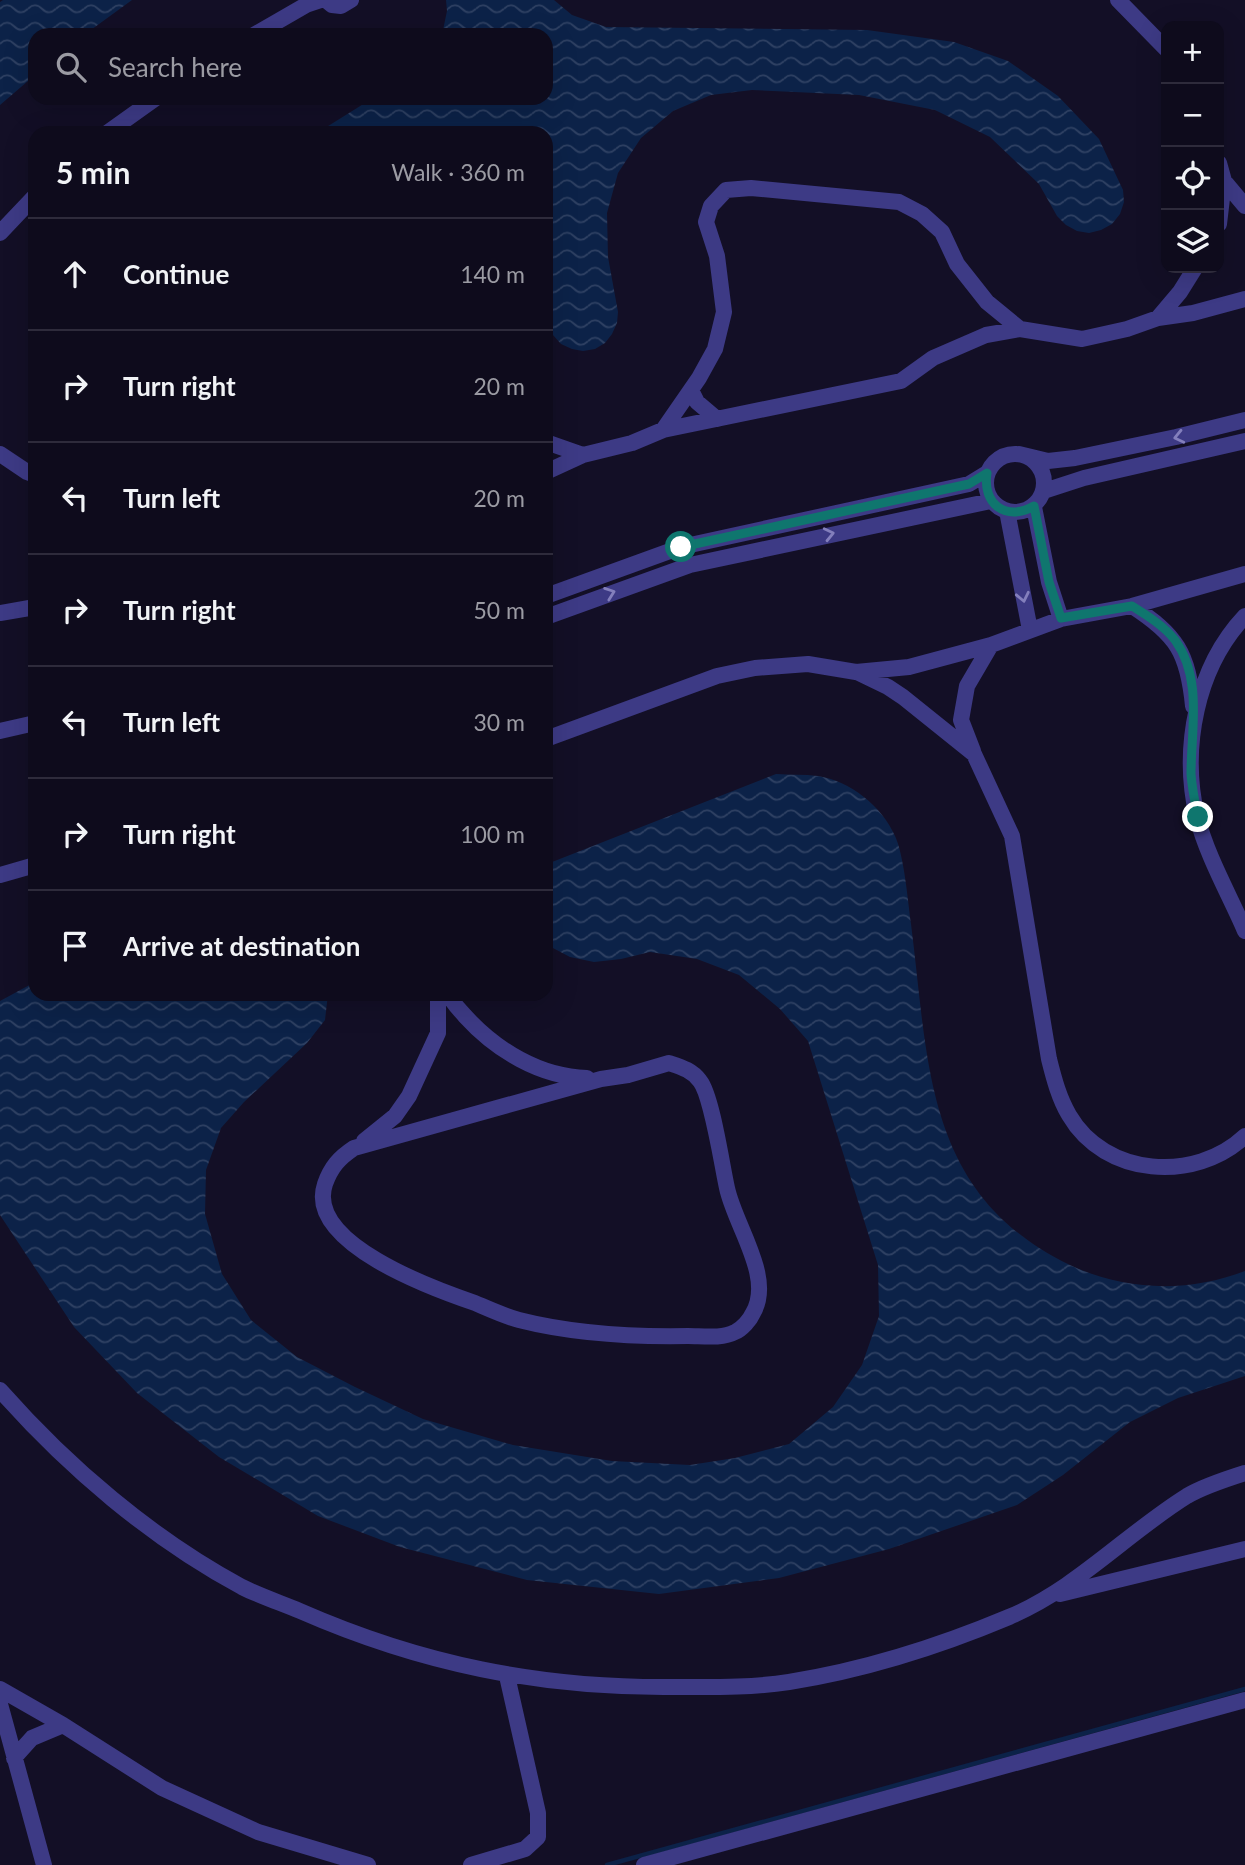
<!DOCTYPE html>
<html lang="en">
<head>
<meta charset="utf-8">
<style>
	body { margin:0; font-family:Lato,sans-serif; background:#171425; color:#f1f3f6 }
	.controls { position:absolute; right:21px; top:21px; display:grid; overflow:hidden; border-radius:14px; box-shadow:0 7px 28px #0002 }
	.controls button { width:63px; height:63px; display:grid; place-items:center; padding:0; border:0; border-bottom:2px solid #2e2b3b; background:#0e0b1c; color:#f1f3f6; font:35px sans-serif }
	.stop { position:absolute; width:21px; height:21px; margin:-16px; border:5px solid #0f766e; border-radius:50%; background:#fff }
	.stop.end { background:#0f766e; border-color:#fff; box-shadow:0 2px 7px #0008 }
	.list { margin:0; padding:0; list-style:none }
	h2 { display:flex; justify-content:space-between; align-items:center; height:91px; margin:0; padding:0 28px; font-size:30px }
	h2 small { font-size:23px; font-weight:400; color:#9b9ba3 }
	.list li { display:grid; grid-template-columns:46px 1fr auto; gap:21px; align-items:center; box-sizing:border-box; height:112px; padding:0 28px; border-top:2px solid #2e2b3b }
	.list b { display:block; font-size:26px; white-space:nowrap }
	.list em { font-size:23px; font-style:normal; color:#9b9ba3 }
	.icon { flex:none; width:38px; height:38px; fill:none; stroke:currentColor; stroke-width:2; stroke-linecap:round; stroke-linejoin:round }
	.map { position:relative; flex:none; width:1245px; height:1865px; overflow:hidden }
	.search { position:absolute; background:#0e0b1c; box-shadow:0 7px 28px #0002; left:28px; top:28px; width:525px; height:77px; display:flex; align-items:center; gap:18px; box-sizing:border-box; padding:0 24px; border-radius:21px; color:#9b9ba3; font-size:26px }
	.panel { position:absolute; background:#0e0b1c; box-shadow:0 7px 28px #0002; left:28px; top:126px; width:525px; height:875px; border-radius:21px }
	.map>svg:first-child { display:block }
</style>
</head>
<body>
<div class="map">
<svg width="1245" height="1865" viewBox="0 0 1245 1865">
	<defs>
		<pattern id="water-waves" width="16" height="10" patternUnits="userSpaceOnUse" patternTransform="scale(1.75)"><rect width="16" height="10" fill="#0c2248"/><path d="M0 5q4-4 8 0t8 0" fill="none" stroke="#2f4163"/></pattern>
	</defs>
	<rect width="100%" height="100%" fill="#130f26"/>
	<path fill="url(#water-waves)" d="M3 0H132L84 35H35V75L0 105V2Z
		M446 0H554L572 15 606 27 867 30 954 42 1008 61 1058 96 1099 139 1123 190 1124 202 1120 214 1112 224 1101 230 1089 233 1077 231 1066 225 1057 216 1039 184 990 137 935 110 859 95 752 90 711 95 673 111 641 138 618 173 607 213 608 257 618 312 617 323 612 334 605 343 595 349 583 351 572 349 561 344 553 335 546 317V133H317L373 98H546V35H442L447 11Z
		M776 774C790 775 804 774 818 776 850 781 882 806 895 836 904 855 908 902 911 924 929 1064 924 1195 1070 1265 1125 1291 1188 1293 1245 1271V1376L1178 1398 1130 1422 1063 1475 1017 1505 889 1549 779 1578 659 1594 527 1580 400 1547 318 1516 219 1457 137 1393 74 1327 0 1215V1001L35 982V994H328L325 1020 307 1043 244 1102 221 1128 206 1170 205 1214 222 1274 251 1320 297 1357 355 1387 423 1419 513 1445 612 1461 690 1465 735 1458 789 1444 833 1407 862 1365 879 1316 878 1265 808 1041 780 1009 739 975 697 959 650 952 621 959 594 962 570 957 551 947 546 940 547 864Z"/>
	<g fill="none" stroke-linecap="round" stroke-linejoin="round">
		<path stroke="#0c2248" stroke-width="4.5" d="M607 1865 1245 1689"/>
		<path stroke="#3d3a85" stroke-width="16" d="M326 0 332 5 341 6 351 0
			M1118 0 1166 49
			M254 35 306 5 321 0
			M107 133 156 98
			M1219 163 1224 181 1219 224
			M1224 181 1245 206
			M0 233 35 196
			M1158 318 1180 292 1195 268
			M691 390 697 402 717 419
			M663 430 699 378 715 349 724 312 717 256 706 222 711 206 726 190 751 188 899 202 922 214 942 232 957 264 987 302 1020 329
			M546 442 583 455
			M986 483a29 29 0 1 1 58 0a29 29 0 1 1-58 0Z
			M0 454 27 472 35 475
			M1019 454 1048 461 1075 458 1176 437 1245 420
			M546 472 583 455 632 443 663 430 901 381 933 358 986 335 1020 329 1082 339 1127 329 1158 318 1193 313 1245 299
			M1044 491 1084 478 1245 441
			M1034 507 1049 582 1061 619
			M1007 511 1030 630
			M546 596 681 547 969 484 987 473
			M1132 606C1177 635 1188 653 1193 706
			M0 613 35 607
			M1245 616C1196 668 1181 748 1197 817 1207 856 1229 894 1245 931
			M546 617 690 565 991 501
			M857 672 888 687 903 697 974 754 1012 836 1049 1059C1054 1079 1059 1098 1069 1115 1105 1177 1195 1183 1245 1136
			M0 731 35 723
			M546 739 717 676 755 668 808 664 856 672 909 667 991 645 1061 619 1132 606 1245 574
			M973 751 961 720 967 686 991 645
			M0 875 35 865
			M449 994C452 1003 459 1009 465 1016 496 1050 540 1077 587 1078
			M669 1063C681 1067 692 1070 700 1081 712 1096 722 1166 727 1188 735 1226 774 1277 753 1313 750 1320 742 1329 735 1332 722 1339 702 1336 688 1336 632 1337 574 1334 519 1320 504 1316 489 1309 475 1303 434 1289 305 1243 325 1184 331 1167 339 1158 354 1148L601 1079 628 1075Z
			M364 1141 395 1116 409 1096 438 1033V994
			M0 1390C68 1467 151 1538 242 1587 260 1596 281 1603 300 1611 421 1664 539 1688 671 1687 710 1687 751 1688 789 1682 864 1670 940 1646 1009 1617 1076 1589 1126 1534 1187 1496 1204 1486 1226 1479 1245 1473
			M1060 1594 1245 1549
			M0 1689 63 1725 162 1788 258 1832 368 1865
			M0 1704 44 1865
			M14 1758 32 1738 63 1725
			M471 1865 525 1849 538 1837V1813L507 1676
			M644 1865 1245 1700"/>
	</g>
	<defs><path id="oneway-chevron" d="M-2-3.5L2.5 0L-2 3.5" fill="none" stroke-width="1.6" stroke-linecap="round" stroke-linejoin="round" transform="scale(1.75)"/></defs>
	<g stroke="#837fbc">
		<use href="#oneway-chevron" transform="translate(1179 437) rotate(167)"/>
		<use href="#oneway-chevron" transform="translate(829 534) rotate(-13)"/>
		<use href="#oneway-chevron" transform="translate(610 593) rotate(-20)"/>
		<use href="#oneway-chevron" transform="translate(1023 597) rotate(78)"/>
	</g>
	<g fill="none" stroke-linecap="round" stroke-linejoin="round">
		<path stroke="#0f766e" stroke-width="9" d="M681 547 969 484 987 473C982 504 1006 522 1034 506L1049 582 1061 618 1132 606C1148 616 1164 626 1175 640 1203 679 1191 730 1191 774 1192 788 1195 803 1198 817"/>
	</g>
</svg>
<div class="controls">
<button>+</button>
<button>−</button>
<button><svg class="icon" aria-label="locate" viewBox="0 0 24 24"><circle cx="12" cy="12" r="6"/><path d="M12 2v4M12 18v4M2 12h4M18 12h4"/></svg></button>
<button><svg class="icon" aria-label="layers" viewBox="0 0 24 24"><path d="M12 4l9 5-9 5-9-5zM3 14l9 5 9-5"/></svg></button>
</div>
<div class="stop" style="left:681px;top:547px"></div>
<div class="stop end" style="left:1198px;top:817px"></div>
<div class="search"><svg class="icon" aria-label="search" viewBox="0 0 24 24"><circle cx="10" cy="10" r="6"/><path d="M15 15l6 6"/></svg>Search here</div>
<section class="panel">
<h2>5 min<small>Walk · 360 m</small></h2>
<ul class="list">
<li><svg class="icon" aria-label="ahead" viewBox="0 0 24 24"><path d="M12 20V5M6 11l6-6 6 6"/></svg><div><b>Continue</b></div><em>140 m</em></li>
<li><svg class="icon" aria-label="right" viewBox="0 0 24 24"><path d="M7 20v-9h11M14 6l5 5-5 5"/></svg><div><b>Turn right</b></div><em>20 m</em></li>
<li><svg class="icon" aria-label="left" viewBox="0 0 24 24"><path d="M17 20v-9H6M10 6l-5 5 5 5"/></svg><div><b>Turn left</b></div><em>20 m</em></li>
<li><svg class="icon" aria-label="right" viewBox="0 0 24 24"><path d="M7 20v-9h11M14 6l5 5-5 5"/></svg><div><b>Turn right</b></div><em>50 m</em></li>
<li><svg class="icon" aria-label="left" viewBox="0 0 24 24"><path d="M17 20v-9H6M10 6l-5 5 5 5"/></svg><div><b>Turn left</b></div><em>30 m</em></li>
<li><svg class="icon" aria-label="right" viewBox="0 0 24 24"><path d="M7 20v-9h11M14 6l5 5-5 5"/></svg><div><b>Turn right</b></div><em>100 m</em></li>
<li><svg class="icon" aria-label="arrive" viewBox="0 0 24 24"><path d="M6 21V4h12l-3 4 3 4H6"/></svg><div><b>Arrive at destination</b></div></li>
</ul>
</section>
</div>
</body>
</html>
